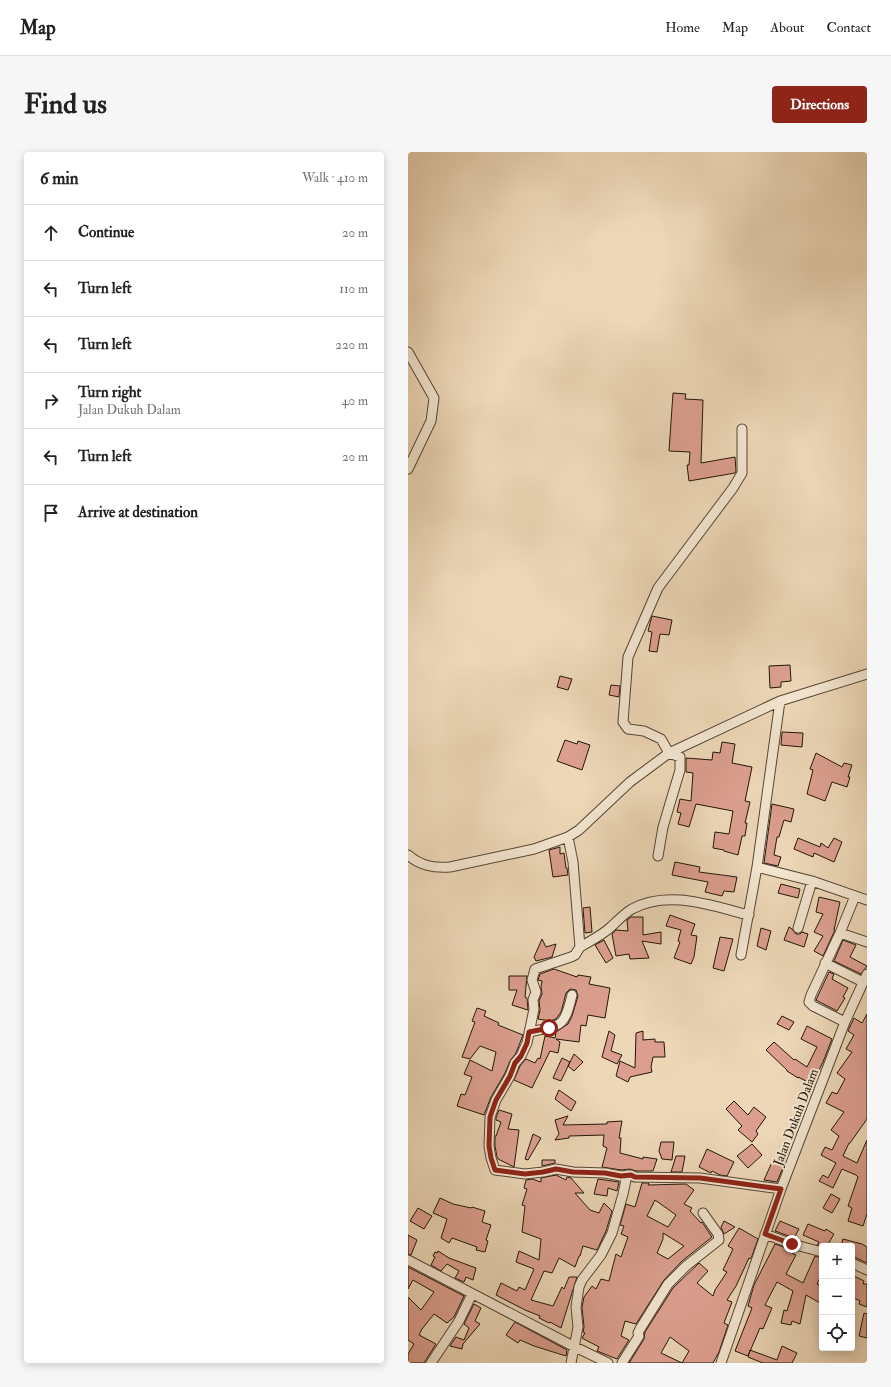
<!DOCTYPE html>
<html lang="en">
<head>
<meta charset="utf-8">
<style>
	body { margin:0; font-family:"IM FELL Double Pica",serif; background:#f6f6f6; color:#222 }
	.controls { position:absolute; right:12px; bottom:12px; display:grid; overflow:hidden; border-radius:4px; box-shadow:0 2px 10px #0003 }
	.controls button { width:36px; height:36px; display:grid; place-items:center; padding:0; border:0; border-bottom:1px solid #e0e0e0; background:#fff; color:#222; font:20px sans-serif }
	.stop { position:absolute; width:12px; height:12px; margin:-9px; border:3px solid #8f2418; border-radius:50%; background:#fff }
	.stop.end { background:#8f2418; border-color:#fff; box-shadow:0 1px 4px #0008 }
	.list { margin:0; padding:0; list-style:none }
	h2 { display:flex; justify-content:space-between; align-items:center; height:52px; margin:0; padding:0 16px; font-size:17px }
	h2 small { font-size:13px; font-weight:400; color:#767676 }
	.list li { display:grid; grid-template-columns:26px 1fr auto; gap:12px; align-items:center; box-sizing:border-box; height:56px; padding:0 16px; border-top:1px solid #e0e0e0 }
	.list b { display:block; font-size:15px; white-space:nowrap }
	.list p { margin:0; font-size:13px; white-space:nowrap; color:#767676 }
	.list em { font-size:13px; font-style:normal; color:#767676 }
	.icon { flex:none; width:22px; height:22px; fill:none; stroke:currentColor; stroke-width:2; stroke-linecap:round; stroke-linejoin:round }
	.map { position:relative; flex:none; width:459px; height:1211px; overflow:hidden; border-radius:4px }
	header { display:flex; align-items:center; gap:24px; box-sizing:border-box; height:56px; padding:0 20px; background:#fff; border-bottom:1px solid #e0e0e0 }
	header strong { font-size:19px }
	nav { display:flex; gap:22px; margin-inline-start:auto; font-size:14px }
	.intro { display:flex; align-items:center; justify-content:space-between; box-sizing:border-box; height:96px; padding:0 24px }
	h1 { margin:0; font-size:28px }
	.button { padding:10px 18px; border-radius:4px; background:#8f2418; color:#fff; font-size:14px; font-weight:700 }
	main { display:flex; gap:24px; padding:0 24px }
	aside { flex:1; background:#fff; border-radius:4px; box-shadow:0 2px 10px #0003 }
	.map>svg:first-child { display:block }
</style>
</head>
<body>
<header>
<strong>Map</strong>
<nav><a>Home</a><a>Map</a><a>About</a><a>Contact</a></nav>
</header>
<div class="intro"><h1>Find us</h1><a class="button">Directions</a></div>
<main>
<aside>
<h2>6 min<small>Walk · 410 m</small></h2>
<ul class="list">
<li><svg class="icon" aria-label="ahead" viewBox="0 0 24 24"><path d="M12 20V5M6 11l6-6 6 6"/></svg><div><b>Continue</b></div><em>20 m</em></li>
<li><svg class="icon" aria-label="left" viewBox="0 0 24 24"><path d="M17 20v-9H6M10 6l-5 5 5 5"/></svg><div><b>Turn left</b></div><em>110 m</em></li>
<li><svg class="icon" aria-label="left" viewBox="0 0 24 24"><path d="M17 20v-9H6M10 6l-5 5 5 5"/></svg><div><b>Turn left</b></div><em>220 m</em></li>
<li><svg class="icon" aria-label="right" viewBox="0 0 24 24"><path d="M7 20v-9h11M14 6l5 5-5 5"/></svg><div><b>Turn right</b><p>Jalan Dukuh Dalam</p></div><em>40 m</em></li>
<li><svg class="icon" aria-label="left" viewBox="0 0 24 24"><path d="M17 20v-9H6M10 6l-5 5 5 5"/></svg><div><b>Turn left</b></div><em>20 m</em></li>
<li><svg class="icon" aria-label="arrive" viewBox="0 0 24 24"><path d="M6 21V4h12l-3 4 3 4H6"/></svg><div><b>Arrive at destination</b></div></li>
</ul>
</aside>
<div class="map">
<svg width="459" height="1211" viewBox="0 0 459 1211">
	<rect width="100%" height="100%" fill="#edd7b7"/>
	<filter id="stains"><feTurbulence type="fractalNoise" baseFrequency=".005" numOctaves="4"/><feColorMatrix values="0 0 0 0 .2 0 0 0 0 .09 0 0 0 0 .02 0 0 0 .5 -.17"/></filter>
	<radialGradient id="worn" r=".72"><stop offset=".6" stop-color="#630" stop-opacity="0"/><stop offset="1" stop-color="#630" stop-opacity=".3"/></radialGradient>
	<path fill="#dc9f8f" stroke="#221609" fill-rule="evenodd" d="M265 241 278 242 277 247 295 248 293 311 327 305 328 319 327 321 281 329 279 313H281L282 300 261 299Z
		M244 464 264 468 261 483 252 482 249 500 241 499 244 480 240 479Z
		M382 513 383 529 373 530V535L362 536 361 514Z
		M152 524 164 527 160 538 149 535Z
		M203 533 212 534 211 545 201 543Z
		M374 580 395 581 394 595 373 593Z
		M157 588 169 592 170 589 182 593 174 618 149 609Z
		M314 590 327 592 324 611 344 615 337 649 342 650 337 671H339L337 684H334L330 703 316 699V698L305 696 307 680 321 682 325 659 288 652 281 675 270 672 273 661 269 660 272 647 283 649 285 621 278 620V606L304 608 305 600 312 601Z
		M408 601 434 615 436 611 444 613 440 625H442L439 635 424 630 417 649 399 642 405 618 402 617Z
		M364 652 386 657 383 670 376 668 371 685H369L366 703 373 705 370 714 356 711Z
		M390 686 412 695 413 691 420 696 426 686 434 690 426 710 406 701 405 705 386 697Z
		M152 695V702L156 701 158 716H159L160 723 145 725 141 698Z
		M267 710 292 715 291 720 329 725 326 740 316 739 314 744 297 740 300 730 264 723Z
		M373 732 392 737 390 746 370 741Z
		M411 745 432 750 426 778H427L415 804 406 799 415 784 406 780 415 762 408 760Z
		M182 755 184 780 177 781 175 756Z
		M262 763 287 772 283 783 289 784 286 805 283 812 266 806 272 790 270 789 273 778 258 774Z
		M223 765H235V783L253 780V792L234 789 241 806 222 807 221 802 208 804 204 782 208 778 220 779 219 768Z
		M381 775 384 777 388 782H392L394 780 400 782 396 795 376 788Z
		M353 776 363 779 358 798 349 794Z
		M312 785 325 787 316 819 305 816Z
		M134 787 138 795 148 792 144 805 128 809 126 805Z
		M196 788 205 806 198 811 187 793Z
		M435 788 448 793 442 805 459 814 453 822 426 809Z
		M146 817 169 825 170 823 183 825 181 832 202 836 197 866 180 863 178 874 173 873 171 890 148 887 152 890 150 901 142 899 124 936 106 928 112 914 118 907 127 911 130 906 132 907 137 884 147 886 148 880 160 872 164 864 170 844 168 838 162 837 158 841 153 860 148 867 142 869 130 867 132 858 131 849 134 842 133 835 134 829 130 828 132 822Z
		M421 820 426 822 424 827 440 836 435 845 437 846 429 859 408 848Z
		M101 824H119L117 845 119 846 120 858 104 853 109 838H101Z
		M69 856 78 859 76 864 91 871 90 873 115 883 108 901 102 909 97 921 83 945 76 963 49 954 53 942 57 943 64 925 56 922 62 908 84 919 88 900 72 894 62 907 54 905 67 870 64 869Z
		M459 862V967L442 991H441L435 1004 449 1011 459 988V1062L455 1074 440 1069 444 1056 440 1054 450 1025 448 1023 434 1017 425 1036 411 1029 415 1023 420 1026 428 1011 413 1003 417 995 424 998 431 984 423 978 436 960 418 951 424 940 429 942 437 927 429 921 444 900 438 897 446 883 440 879 446 866 454 871Z
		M374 864 386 870 381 878 369 872Z
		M399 874 424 887 415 910 404 932 390 925V926L379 919V918L358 898 366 890 386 908 387 907 399 915 409 895 393 887Z
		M201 879 207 883 203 899 214 903 209 912 194 905Z
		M235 879V888L247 887V890H256L257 905H245L243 915 244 920 222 925 220 930 208 924 212 909 227 916 228 881Z
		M166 902 175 910 166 919 160 914Z
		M154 906 162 910 153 929 145 926Z
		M151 938 168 950 163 959 147 947Z
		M326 949 340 963 346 955 358 965 348 979 350 982 344 990 330 978 334 974 318 957Z
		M91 958 104 962 100 977 111 978 106 1015 90 1007 89 1005 87 994V984H88L93 970 88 968V966Z
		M160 964 155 973 199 972V970L214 969 211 986H213L212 1001 235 1007V1005L249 1007 245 1019H228L222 1017 213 1018 194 1015 199 996 195 994 196 983 161 984V986L147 988 151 982 147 968Z
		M125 982 133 986 120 1008 117 1007Z
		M253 990H266L264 1008 254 1007 251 999Z
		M344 992 354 1003 340 1016 329 1004Z
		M299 997 326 1010 319 1024 312 1023 304 1019 303 1021 291 1015Z
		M268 1004H277L274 1020H263Z
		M134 1008H147V1011L134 1014Z
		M365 1008 376 1013 369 1030 356 1028Z
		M148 1023 158 1028 159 1025 163 1026 176 1041H167L182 1058 191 1061 196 1051 204 1059 198 1079 189 1098 175 1094 172 1104H171L167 1115 151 1106 144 1121 136 1119 123 1148 145 1154 154 1135 156 1137 161 1125H169L153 1176 142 1170 141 1171 131 1166 132 1164 117 1158 88 1143 93 1131 109 1139 111 1135 117 1138 126 1117 108 1110 111 1099 131 1108 133 1087 114 1080 117 1054 114 1053 119 1037 116 1036 118 1028 124 1027 133 1030V1026Z
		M190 1027 211 1030 209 1039 200 1036 199 1044 186 1042Z
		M234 1031H241L240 1033 278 1032 286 1038 276 1052 284 1056 282 1059 293 1071 294 1070 304 1085 274 1109 256 1128 228 1172 217 1169 213 1184 221 1188 209 1207 189 1199 191 1195 174 1186 177 1181 175 1180 176 1175 174 1155 176 1145 184 1134 188 1137 193 1127 201 1129 208 1102 213 1105 220 1085 213 1082 216 1074 212 1073 218 1052 227 1055ZM247 1048 268 1063 260 1075 239 1064ZM255 1081 276 1094 260 1107 249 1101 255 1087Z
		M423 1042 432 1047 424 1061 415 1056Z
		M32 1046 45 1052 63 1056 64 1055 77 1059 74 1070 83 1073 78 1088 80 1089 77 1100 68 1098 69 1095 44 1086 41 1091 33 1086 39 1067 25 1061Z
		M10 1056 24 1064 16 1077 2 1069Z
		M316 1069 327 1075 316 1082 313 1075Z
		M372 1069 391 1077 386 1086 367 1079Z
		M400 1072 417 1079 418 1077 426 1082 419 1094 409 1093 411 1090 395 1083Z
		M331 1076 350 1087 344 1104 342 1107 341 1106 328 1134 319 1148 324 1150 316 1171 320 1173 311 1200 305 1211H274L281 1199 262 1185 253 1201 274 1211H221L236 1187 237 1180 265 1136 291 1111 300 1119 289 1131 305 1144 307 1138 319 1120 315 1118 325 1097 320 1094Z
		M0 1083 9 1088 3 1103 0 1102Z
		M435 1087 454 1092 459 1095V1111L444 1104V1094H433Z
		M367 1092 381 1097 380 1099 388 1103 378 1122 395 1131 407 1104 414 1106V1122L409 1132 414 1134V1152L398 1143 392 1172 384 1169 383 1173 373 1171 376 1158 379 1159 385 1139 369 1130 357 1153 364 1156 355 1177 352 1176 340 1204 327 1199 344 1156 340 1154 346 1133Z
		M30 1099 41 1106 68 1116 65 1128 58 1125 56 1130 47 1126 51 1119 39 1112 33 1119 23 1113 27 1105 25 1104 27 1100 29 1101Z
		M0 1115 56 1144 46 1165 39 1171 26 1162 14 1177 11 1183 28 1192 16 1211H0V1202L6 1192 0 1188V1145L13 1158 26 1140 5 1128 0 1137Z
		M444 1123 456 1129 455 1132H459V1155L451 1152 452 1149 444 1145Z
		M66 1152 73 1156 67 1169 72 1172 55 1192 54 1197 42 1194 48 1185 56 1188 61 1176 56 1172Z
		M456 1161 459 1162V1186L451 1184Z
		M107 1170 159 1198 158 1204 126 1194 112 1188 110 1191 98 1183Z
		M374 1194 389 1201 384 1211H355L340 1205 342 1198 369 1208Z"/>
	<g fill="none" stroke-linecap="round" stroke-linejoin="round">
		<g stroke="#554634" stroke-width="11">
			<path id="minor" d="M0 200 26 246 23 269 0 317
				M160 685 165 710 172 795 167 803 163 805 127 817 124 828 128 840 125 848 126 857 119 891 113 904 107 911 102 924 88 948 82 965 81 994 83 1006 87 1018 117 1022 135 1020 148 1017 165 1020 197 1021 213 1024 223 1023 227 1025 292 1026 373 1037
				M0 703C13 714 25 716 42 715L126 697 160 685 171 678 222 630 261 601 372 549 459 522
				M250 704 255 675 272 618V605L261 601 253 587 236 579 220 577 215 570 220 505 250 436 325 336 334 321V277
				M349 715 404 729 459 748
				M390 776 404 729
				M432 781 459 790
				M172 795C181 790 190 785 198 779 207 772 214 763 224 757 260 737 304 754 341 763
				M333 803 349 715 372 549
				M417 811 455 830
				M437 870 405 854 401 850 403 843 432 781 447 744
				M121 880C153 873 156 877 164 843
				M357 1082 384 1092 414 1100
				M0 1108 161 1192 200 1211
				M444 1111 459 1118
				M23 1211 51 1169 64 1142
				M163 1211 170 1175 168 1155 171 1135 174 1128 193 1103 204 1081 215 1042 219 1023
				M214 1211 231 1184 230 1181 232 1177 260 1132 278 1114 311 1088 310 1082 295 1061
				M313 1211 373 1037 437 870 459 822"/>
		</g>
		<use href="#minor" stroke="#f3e5d0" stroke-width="9"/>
	</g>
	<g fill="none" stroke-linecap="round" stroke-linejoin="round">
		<path stroke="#8f2418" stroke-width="5" d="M141 876 121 880 119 891 113 904 107 911 102 924 88 948 82 965 81 994 83 1006 87 1018 117 1022 135 1020 148 1017 165 1020 197 1021 213 1024 223 1023 227 1025 292 1026 373 1037 357 1082 384 1092"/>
	</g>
	<g text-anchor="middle" stroke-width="4" stroke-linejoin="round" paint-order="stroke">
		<g font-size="13" fill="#221609" stroke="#f3e5d0">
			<text transform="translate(387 965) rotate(-69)" y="5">Jalan Dukuh Dalam</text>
		</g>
	</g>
	<rect width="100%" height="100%" filter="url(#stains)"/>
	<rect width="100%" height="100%" fill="url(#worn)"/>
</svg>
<div class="controls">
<button>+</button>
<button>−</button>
<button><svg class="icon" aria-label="locate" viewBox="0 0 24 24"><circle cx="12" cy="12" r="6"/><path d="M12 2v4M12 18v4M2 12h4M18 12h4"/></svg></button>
</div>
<div class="stop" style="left:141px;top:876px"></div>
<div class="stop end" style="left:384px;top:1092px"></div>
</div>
</main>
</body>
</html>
